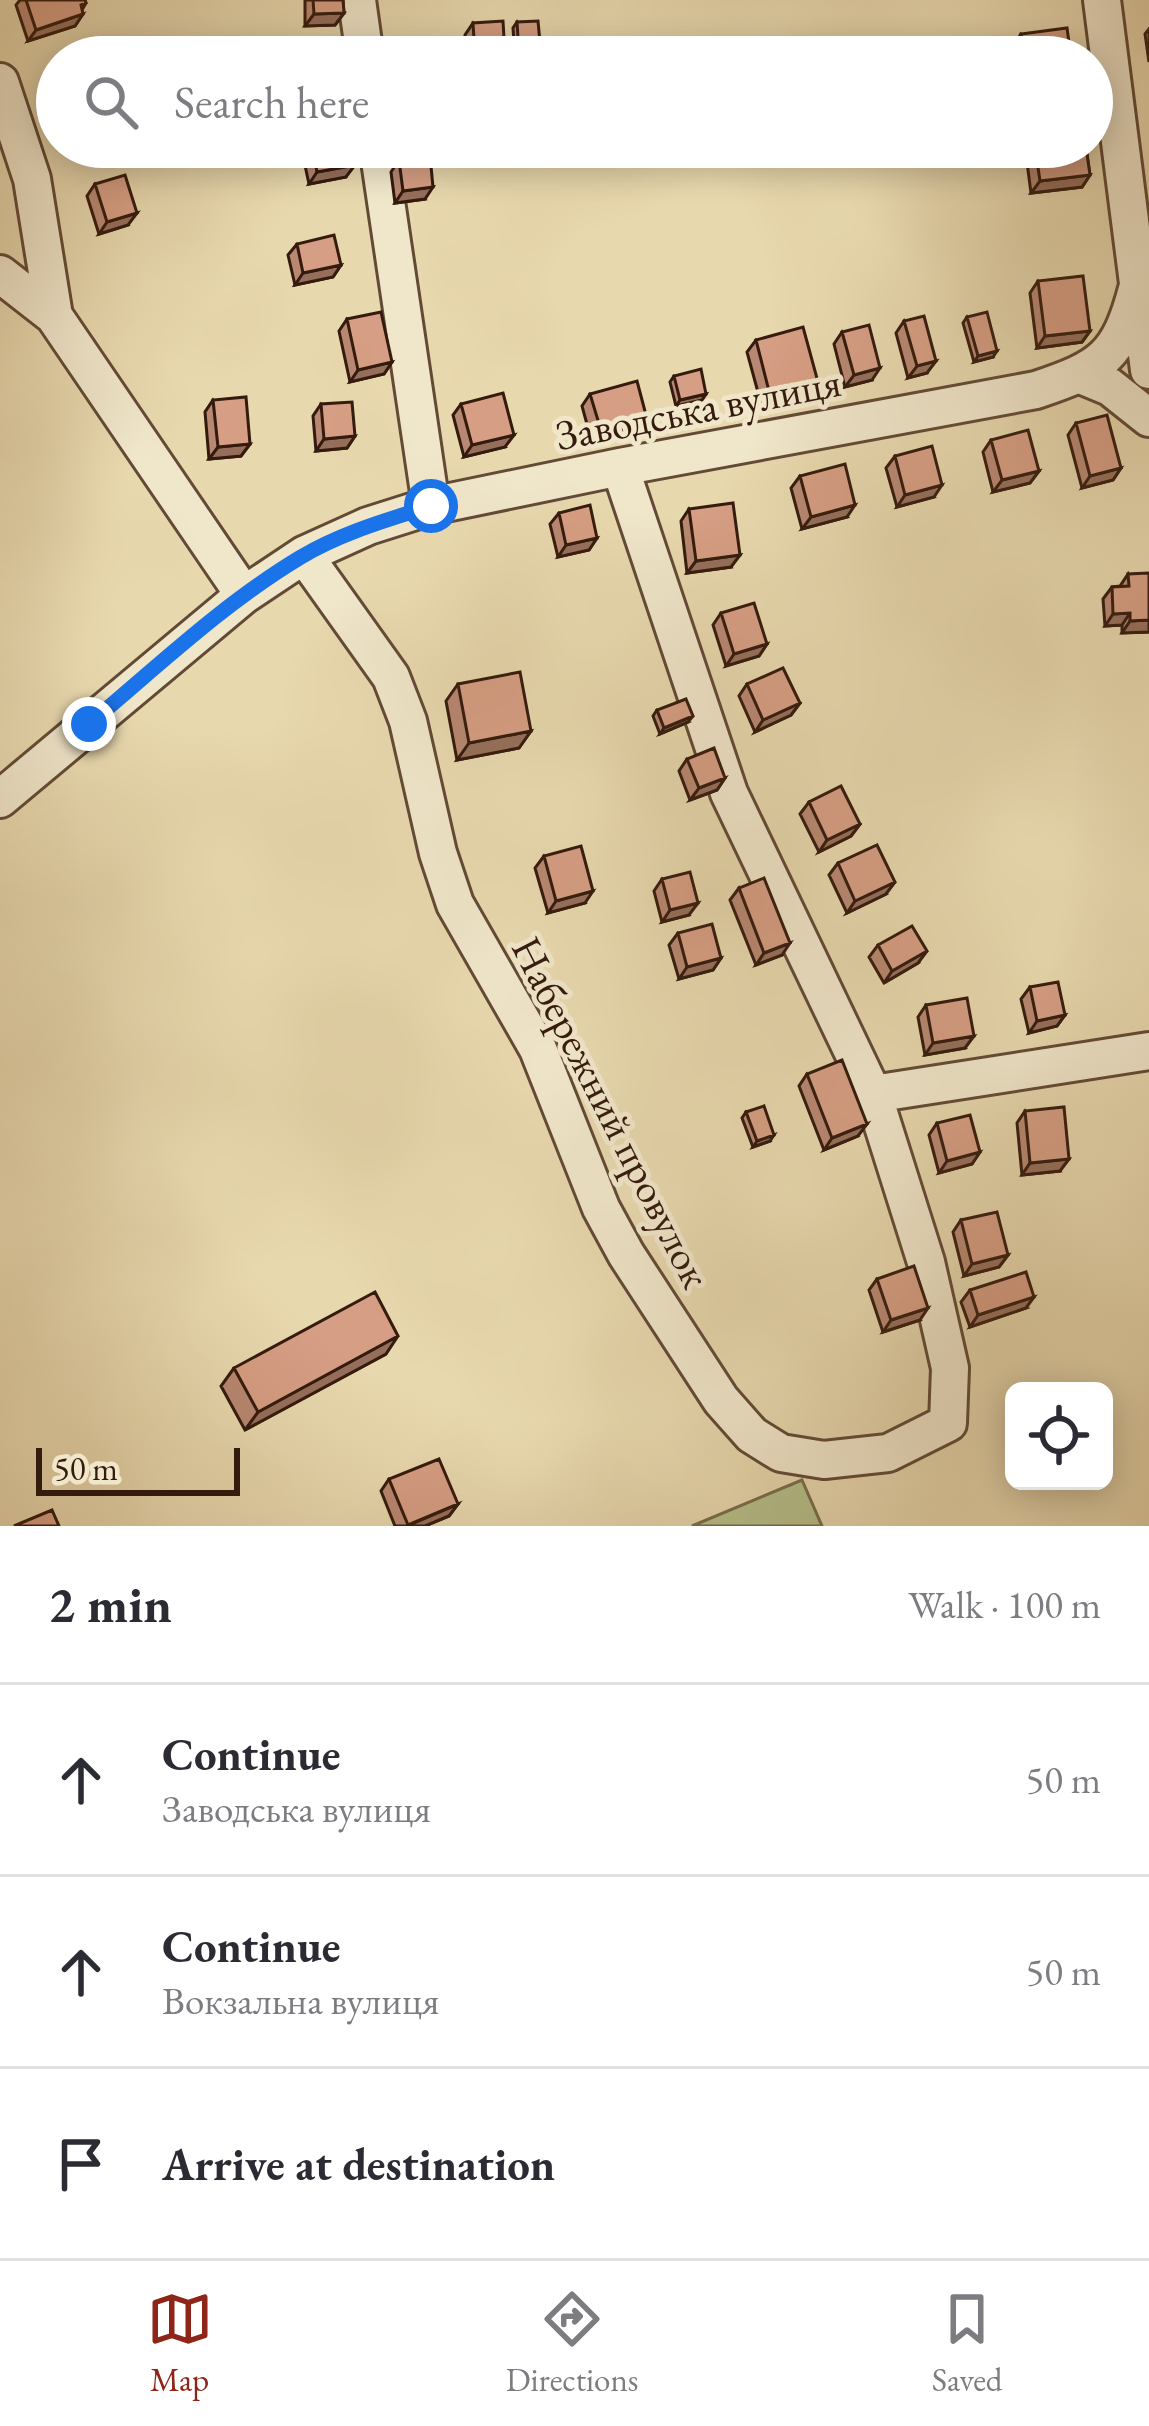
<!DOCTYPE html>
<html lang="en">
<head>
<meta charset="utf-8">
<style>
	body { margin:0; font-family:"EB Garamond",serif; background:#f2f2f3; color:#2b2b33 }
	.controls { position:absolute; right:36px; bottom:36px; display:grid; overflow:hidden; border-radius:18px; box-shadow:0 6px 30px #0003 }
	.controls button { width:108px; height:108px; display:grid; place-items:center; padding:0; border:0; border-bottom:3px solid #e1e1e2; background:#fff; color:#2b2b33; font:60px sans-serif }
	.scale { position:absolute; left:36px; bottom:30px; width:204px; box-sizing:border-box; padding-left:12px; border:6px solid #351b0e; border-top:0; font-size:33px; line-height:42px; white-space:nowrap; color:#351b0e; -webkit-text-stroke:9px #f0e6ca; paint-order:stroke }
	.stop { position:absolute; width:36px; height:36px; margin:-27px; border:9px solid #1a73e8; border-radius:50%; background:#fff }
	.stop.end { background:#1a73e8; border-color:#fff; box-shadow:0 3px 12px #0008 }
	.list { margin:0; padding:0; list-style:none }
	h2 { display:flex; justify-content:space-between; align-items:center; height:156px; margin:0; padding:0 48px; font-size:51px }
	h2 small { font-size:39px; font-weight:400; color:#7c7c81 }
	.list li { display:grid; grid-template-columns:78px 1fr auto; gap:36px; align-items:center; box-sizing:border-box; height:192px; padding:0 48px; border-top:3px solid #e1e1e2 }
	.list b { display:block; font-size:45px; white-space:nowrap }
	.list p { margin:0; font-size:39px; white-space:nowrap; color:#7c7c81 }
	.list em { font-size:39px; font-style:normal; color:#7c7c81 }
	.icon { flex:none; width:66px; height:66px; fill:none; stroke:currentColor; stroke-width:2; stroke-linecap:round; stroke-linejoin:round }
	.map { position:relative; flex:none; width:1149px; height:1526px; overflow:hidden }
	.search { position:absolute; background:#fff; box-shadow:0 6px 30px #0003; left:36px; right:36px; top:36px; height:132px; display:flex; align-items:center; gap:30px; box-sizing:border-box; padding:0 42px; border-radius:66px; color:#7c7c81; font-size:45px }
	.sheet { height:732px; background:#fff }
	nav { display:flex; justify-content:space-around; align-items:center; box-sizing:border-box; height:168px; border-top:3px solid #e1e1e2; background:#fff; font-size:33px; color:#7c7c81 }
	nav a { display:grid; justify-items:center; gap:6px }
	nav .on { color:#8f2418 }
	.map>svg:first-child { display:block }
</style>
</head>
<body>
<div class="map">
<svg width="1149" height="1526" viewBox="0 0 1149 1526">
	<rect width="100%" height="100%" fill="#e8d8ae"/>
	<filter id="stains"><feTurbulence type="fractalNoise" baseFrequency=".00167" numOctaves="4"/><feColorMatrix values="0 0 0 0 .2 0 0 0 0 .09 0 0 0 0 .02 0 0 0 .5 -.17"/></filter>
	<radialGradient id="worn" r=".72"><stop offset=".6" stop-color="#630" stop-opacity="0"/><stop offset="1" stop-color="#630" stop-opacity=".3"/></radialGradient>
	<path fill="#b6bf8a" stroke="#766d4c" stroke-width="3" d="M802 1480 822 1526H692Z"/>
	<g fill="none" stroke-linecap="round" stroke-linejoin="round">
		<g stroke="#624a36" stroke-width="42">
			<path id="minor" d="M357 0 365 57
				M1102 0 1149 370
				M0 82 32 179 54 316
				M378 147 431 506
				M0 274 54 316 244 595
				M1081 375 1110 387 1149 418
				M304 555 391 677 408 721 438 853 455 904 538 1049 601 1208 626 1254 721 1400 752 1435 781 1453 824 1460 888 1453 948 1423 950 1368 926 1262 873 1094 729 793 620 467
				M0 799 244 595 304 555 368 526 431 506 620 467 1036 390C1102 368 1119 357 1137 289
				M873 1094 1149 1051"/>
		</g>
		<use href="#minor" stroke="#f0e6ca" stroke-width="36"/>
	</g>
	<path fill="#b88872" stroke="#351b0e" stroke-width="3" d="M20 0H85L86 3 82 10 83 14 75 26 28 41 16 5Z
		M305 0H343L344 13 335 25 305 26Z
		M517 22 538 57H515L513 28Z
		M473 23 503 57H466L465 35Z
		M1149 29V62L1145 34Z
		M1021 34 1071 57H1015L1013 46Z
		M310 147H351L346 177 309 184 303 156Z
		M1025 147H1086L1090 175 1082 187 1031 193Z
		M399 160 425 199 395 203 391 172Z
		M95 184 128 225 99 234 87 196Z
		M297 244 341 265 333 277 295 285 288 255Z
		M1038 281 1090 331 1082 342 1037 348 1030 293Z
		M967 317 993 357 974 362 963 323Z
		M347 319 392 362 384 374 350 382 339 331Z
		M904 321 927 373 908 378 896 333Z
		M842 332 872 380 845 387 834 344Z
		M756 340 809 394 762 407 747 352Z
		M674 376 706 394 702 400 676 406 670 382Z
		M590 394 638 427 591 439 582 406Z
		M213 400 250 444 241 456 209 459 205 412Z
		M321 404 355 436 347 448 316 451 313 416Z
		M461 404 505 447 464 457 453 415Z
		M1076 423 1121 468 1113 480 1082 488 1068 435Z
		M991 440 1039 471 1030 483 993 492 983 452Z
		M895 456 934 497 897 507 886 468Z
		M800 476 847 517 802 529 791 488Z
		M689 509 731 567 687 573 681 521Z
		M559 513 597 538 589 550 558 557 550 524Z
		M1128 574 1149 632 1122 633V625L1105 626 1103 599 1112 587 1120 586Z
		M721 613 767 644 759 656 726 666 713 625Z
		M458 684 531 731 519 748 457 760 446 701Z
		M747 684 800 703 791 715 755 732 739 696Z
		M657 710 688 722 660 734 653 716Z
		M687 759 725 778 717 790 690 800 679 771Z
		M809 802 860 824 851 836 819 852 800 814Z
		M544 856 585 903 548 913 535 868Z
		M838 863 886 894 847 913 829 875Z
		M662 879 689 915 662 922 654 891Z
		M739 888 782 955 756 965 730 900Z
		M678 933 721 958 713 970 679 979 669 945Z
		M878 945 918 963 884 983 869 957Z
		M1030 987 1065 1015 1057 1026 1029 1033 1021 999Z
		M926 1005 965 1048 925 1055 918 1017Z
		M807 1074 858 1136 824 1150 799 1086Z
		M1025 1111 1060 1171 1022 1175 1017 1123Z
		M746 1112 770 1141 753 1147 742 1118Z
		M937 1123 980 1152 972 1164 939 1173 929 1135Z
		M961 1220 1008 1255 999 1267 964 1276 953 1232Z
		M877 1279 920 1320 883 1332 869 1290Z
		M970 1290 1026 1308 970 1327 961 1302Z
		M386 1354 245 1430 221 1386 234 1368Z
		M389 1479 458 1504 449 1516 425 1526H395L381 1491Z"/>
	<path fill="#966f5c" stroke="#351b0e" stroke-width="3" d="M344 13 335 25 305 26 314 14Z
		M83 14 75 26 28 41 36 30Z
		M541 53 538 57H517L519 54Z
		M355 165 346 177 309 184 317 172Z
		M1090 175 1082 187 1031 193 1040 181Z
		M433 187 425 199 395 203 403 191Z
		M137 213 128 225 99 234 107 222Z
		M341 265 333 277 295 285 303 273Z
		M1090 331 1082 342 1037 348 1045 336Z
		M997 351 993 357 974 362 978 356Z
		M936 361 927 373 908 378 917 366Z
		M392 362 384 374 350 382 358 370Z
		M880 368 872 380 845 387 854 375Z
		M818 382 809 394 762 407 770 395Z
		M706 394 702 400 676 406 680 400Z
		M646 415 638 427 591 439 600 427Z
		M514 435 505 447 464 457 472 445Z
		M355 436 347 448 316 451 324 439Z
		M250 444 241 456 209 459 218 447Z
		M1121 468 1113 480 1082 488 1090 476Z
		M1039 471 1030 483 993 492 1002 480Z
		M942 485 934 497 897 507 905 495Z
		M855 505 847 517 802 529 811 517Z
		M597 538 589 550 558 557 566 545Z
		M740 555 731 567 687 573 696 561Z
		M1130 613 1122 625 1105 626 1113 614Z
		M1149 620V632L1122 633 1130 621Z
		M767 644 759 656 726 666 734 654Z
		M800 703 791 715 755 732 763 720Z
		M693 716 688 722 660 734 664 728Z
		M531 731 519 748 457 760 469 743Z
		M725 778 717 790 690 800 699 788Z
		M860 824 851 836 819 852 827 840Z
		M895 882 886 894 847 913 855 901Z
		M593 891 585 903 548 913 556 901Z
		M698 903 689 915 662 922 670 910Z
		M790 943 782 955 756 965 764 953Z
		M927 951 918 963 884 983 892 971Z
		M721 958 713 970 679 979 687 967Z
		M1065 1015 1057 1026 1029 1033 1037 1021Z
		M974 1036 965 1048 925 1055 933 1043Z
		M867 1124 858 1136 824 1150 832 1138Z
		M774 1135 770 1141 753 1147 757 1141Z
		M980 1152 972 1164 939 1173 947 1161Z
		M1069 1159 1060 1171 1022 1175 1030 1163Z
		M1008 1255 999 1267 964 1276 972 1264Z
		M1034 1297 1026 1308 970 1327 978 1315Z
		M928 1308 920 1320 883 1332 891 1320Z
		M398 1336 386 1354 245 1430 258 1412Z
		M458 1504 449 1516 425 1526H407Z"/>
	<path fill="#d69e84" stroke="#351b0e" stroke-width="3" d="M26 0H85L86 3 81 5 83 14 36 30Z
		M313 0H343L344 13 314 14Z
		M503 21 505 55 475 56 473 23Z
		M538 21 541 53 519 54 517 22Z
		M1067 28 1071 57H1025L1021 34Z
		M339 45 340 57H309L308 47Z
		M312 147H351L355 165 317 172Z
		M1035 147H1086L1090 175 1040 181Z
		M430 156 433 187 403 191 399 160Z
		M125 175 137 213 107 222 95 184Z
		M334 235 341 265 303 273 297 244Z
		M1083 276 1090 331 1045 336 1038 281Z
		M381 312 392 362 358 370 347 319Z
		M987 312 997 351 978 356 967 317Z
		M924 316 936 361 917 366 904 321Z
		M869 325 880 368 854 375 842 332Z
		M803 327 818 382 770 395 756 340Z
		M701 369 706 394 680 400 674 376Z
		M637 381 646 415 600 427 590 394Z
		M503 393 514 435 472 445 461 404Z
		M246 397 250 444 218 447 213 400Z
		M352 402 355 436 324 439 321 404Z
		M1107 415 1121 468 1090 476 1076 423Z
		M1028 430 1039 471 1002 480 991 440Z
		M932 446 942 485 905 495 895 456Z
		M845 464 855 505 811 517 800 476Z
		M733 503 740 555 696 561 689 509Z
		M590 505 597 538 566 545 559 513Z
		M1149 573V620L1130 621V613L1113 614 1112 587 1129 586 1128 574Z
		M754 603 767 644 734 654 721 613Z
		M783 668 800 703 763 720 747 684Z
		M520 672 531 731 469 743 458 684Z
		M686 699 693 716 664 728 657 710Z
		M714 748 725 778 699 788 687 759Z
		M841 786 860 824 827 840 809 802Z
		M877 845 895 882 855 901 838 863Z
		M581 846 593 891 556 901 544 856Z
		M690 872 698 903 670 910 662 879Z
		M764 878 790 943 764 953 739 888Z
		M712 924 721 958 687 967 678 933Z
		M912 926 927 951 892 971 878 945Z
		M1058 982 1065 1015 1037 1021 1030 987Z
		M967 998 974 1036 933 1043 926 1005Z
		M842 1060 867 1124 832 1138 807 1074Z
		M764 1106 774 1135 757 1141 746 1112Z
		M1064 1107 1069 1159 1030 1163 1025 1111Z
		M970 1115 980 1152 947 1161 937 1123Z
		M997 1212 1008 1255 972 1264 961 1220Z
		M914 1266 928 1308 891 1320 877 1279Z
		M1026 1272 1034 1297 978 1315 970 1290Z
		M375 1292 398 1336 258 1412 234 1368Z
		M439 1459 458 1504 408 1525 389 1479Z
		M52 1510 59 1526H14Z"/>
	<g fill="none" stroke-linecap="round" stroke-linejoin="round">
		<path stroke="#1a73e8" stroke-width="15" d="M89 724C157 667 224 603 301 557 341 533 387 520 431 506"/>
	</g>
	<g text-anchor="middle" stroke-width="10" stroke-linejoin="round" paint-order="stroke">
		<g font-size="42" fill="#351b0e" stroke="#f0e6ca">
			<text transform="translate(698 408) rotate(-11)" y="15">Заводська вулиця</text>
			<text transform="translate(612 1112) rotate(63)" y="15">Набережний провулок</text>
		</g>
	</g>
	<rect width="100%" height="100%" filter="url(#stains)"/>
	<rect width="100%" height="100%" fill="url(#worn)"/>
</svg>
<div class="controls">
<button><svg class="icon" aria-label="locate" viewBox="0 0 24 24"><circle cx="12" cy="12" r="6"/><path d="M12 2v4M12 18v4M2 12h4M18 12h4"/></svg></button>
</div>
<div class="scale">50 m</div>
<div class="stop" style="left:431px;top:506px"></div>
<div class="stop end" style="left:89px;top:724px"></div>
<div class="search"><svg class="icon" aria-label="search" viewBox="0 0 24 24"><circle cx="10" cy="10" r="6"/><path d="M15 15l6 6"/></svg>Search here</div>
</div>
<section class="sheet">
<h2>2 min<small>Walk · 100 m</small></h2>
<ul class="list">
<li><svg class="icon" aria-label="ahead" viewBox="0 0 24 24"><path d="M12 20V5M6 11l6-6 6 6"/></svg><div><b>Continue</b><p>Заводська вулиця</p></div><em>50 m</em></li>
<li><svg class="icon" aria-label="ahead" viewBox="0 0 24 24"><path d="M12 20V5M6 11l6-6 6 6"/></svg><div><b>Continue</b><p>Вокзальна вулиця</p></div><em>50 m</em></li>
<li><svg class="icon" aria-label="arrive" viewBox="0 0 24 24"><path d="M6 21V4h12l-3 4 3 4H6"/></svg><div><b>Arrive at destination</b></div></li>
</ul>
</section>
<nav>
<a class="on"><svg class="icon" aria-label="map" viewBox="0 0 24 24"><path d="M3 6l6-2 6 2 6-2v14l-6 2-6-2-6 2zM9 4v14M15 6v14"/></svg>Map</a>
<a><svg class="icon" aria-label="directions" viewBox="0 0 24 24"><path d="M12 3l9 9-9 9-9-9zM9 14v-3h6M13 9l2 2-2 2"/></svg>Directions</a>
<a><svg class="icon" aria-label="saved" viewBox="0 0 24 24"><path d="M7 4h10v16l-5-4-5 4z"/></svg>Saved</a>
</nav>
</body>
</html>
